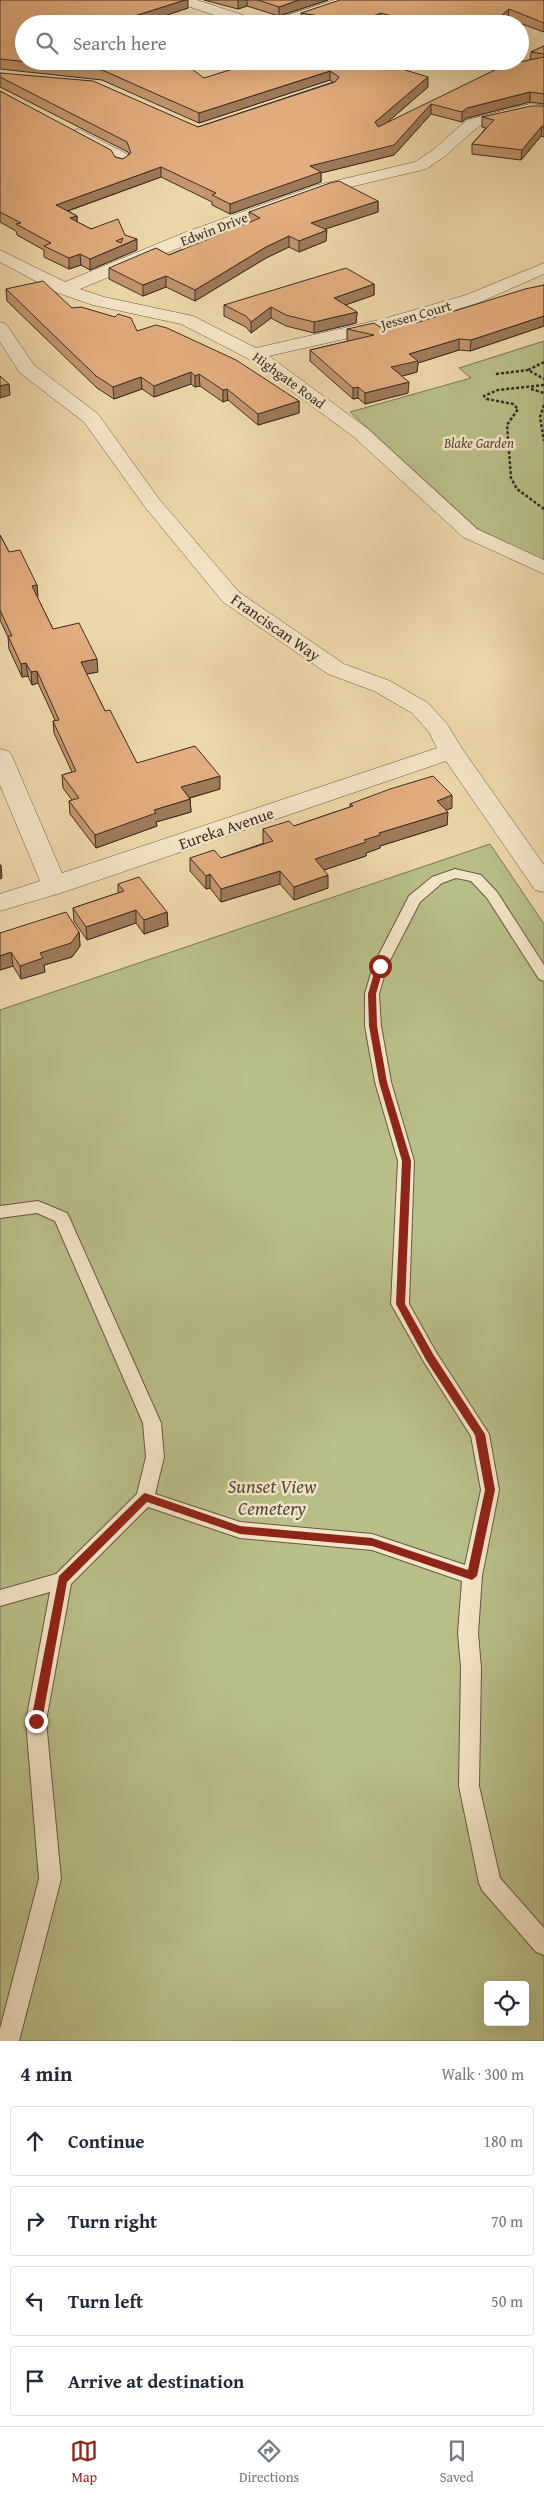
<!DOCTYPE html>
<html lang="en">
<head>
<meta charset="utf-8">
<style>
	body { margin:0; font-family:"Gentium Book Plus",serif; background:#f6f6f7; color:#1f2937 }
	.controls { position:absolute; right:15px; bottom:15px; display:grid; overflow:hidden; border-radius:5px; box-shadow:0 5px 20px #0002 }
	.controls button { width:45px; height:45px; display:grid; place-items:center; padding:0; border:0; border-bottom:1px solid #e0e1e3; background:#fff; color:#1f2937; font:25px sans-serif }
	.stop { position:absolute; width:15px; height:15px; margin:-11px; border:4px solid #8f2418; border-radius:50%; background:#fff }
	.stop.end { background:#8f2418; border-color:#fff; box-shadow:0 1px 5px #0008 }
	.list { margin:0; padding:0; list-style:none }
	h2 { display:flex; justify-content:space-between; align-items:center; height:65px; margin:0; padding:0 20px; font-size:21px }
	h2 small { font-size:16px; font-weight:400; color:#747a83 }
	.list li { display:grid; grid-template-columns:32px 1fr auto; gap:15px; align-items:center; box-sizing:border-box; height:70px; margin:0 10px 10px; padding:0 10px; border:1px solid #e0e1e3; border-radius:5px }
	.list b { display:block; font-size:19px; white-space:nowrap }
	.list em { font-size:16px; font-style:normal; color:#747a83 }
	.icon { flex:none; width:28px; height:28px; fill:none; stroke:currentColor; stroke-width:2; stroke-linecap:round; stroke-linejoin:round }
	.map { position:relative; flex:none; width:544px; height:2041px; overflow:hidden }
	.search { position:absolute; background:#fff; box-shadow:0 5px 20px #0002; left:15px; right:15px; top:15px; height:55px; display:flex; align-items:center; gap:12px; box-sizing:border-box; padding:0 18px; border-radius:28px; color:#747a83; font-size:19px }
	.sheet { height:385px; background:#fff }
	nav { display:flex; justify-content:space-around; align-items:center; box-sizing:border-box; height:70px; border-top:1px solid #e0e1e3; background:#fff; font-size:14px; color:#747a83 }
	nav a { display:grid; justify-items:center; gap:2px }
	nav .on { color:#8f2418 }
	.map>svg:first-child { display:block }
</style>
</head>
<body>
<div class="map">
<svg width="544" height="2041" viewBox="0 0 544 2041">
	<rect width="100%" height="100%" fill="#eed8aa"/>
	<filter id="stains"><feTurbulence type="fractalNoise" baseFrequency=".004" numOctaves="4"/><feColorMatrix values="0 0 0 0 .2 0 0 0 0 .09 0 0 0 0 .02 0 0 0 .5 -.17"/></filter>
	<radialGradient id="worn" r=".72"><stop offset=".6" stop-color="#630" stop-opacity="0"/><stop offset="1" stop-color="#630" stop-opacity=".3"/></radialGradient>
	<path fill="#b9bf88" stroke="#7b7657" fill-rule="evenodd" d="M544 341V561L478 529 350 412 471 378 459 368Z
		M490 844 544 924V2041H0V1010ZM488 1985H525V2022H488Z"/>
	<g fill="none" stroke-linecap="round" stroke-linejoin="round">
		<g stroke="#695747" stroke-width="2">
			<path id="lane" d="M455 869 481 875 497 892 544 965V981L539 979 487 898 471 881 456 878 442 883 420 902 387 966 379 994 381 1026 391 1082 414 1161 409 1304 436 1352 489 1434 499 1490 482 1576 478 1633 481 1668 479 1786 500 1878 544 1928V1955L536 1952 482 1890 479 1883 459 1786 461 1668 458 1633 462 1581 372 1550 240 1538 148 1507 71 1584 46 1721 61 1879 19 2041H0V2029L39 1879 26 1721 50 1592 0 1606V1590L56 1574 137 1494 146 1457 143 1423 55 1221 37 1213 0 1218V1206L38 1201 67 1213 69 1217 161 1423 164 1457 155 1494 240 1522 372 1534 465 1565 481 1490 471 1436 424 1362 391 1304 398 1161 375 1082 365 1026V994L373 966 409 896 432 877Z"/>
		</g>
		<g stroke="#695747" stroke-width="1">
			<path id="street" d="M176 0H197L261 21 263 24H241L178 3Z
				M334 0H355L353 3 290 24H268L270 21Z
				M530 104 544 105V115L530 114 479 126 445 156 426 169 329 192 198 240 80 289 104 297 193 316 256 348 383 319 466 295 544 263V274L478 303 393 328 269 356 368 429 477 529 544 560V574L463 537 354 437 247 358 181 324 93 305 58 293 0 262V250L65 282 186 232 318 185 415 162 433 150 467 120Z
				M78 129 127 154 130 163 128 166H116L113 159 72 137 70 134Z
				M0 322 6 324 34 365 98 414 159 499 239 592 344 664 390 681 428 703 447 724 463 750 544 865V892L535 890 446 761 64 892 0 911V894L40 881 0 785V749L8 751 12 756 62 873 437 748 429 732 412 713 374 691 328 674 223 602 145 507 84 422 20 373 0 342Z"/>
		</g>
		<path stroke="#3d2c26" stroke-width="2.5" stroke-dasharray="3 2" stroke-linecap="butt" d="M544 362 528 370 544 379
			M496 374 528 370
			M544 385 498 390 484 396 487 399 513 404 518 409 507 425 511 478 517 489 544 509
			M531 389 544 393
			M544 405 540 417 544 441"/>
		<use href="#lane" fill="#f4e6c8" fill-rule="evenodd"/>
		<use href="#street" fill="#f4e6c8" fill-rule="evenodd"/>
	</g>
	<path fill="#c3966d" stroke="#3d2c26" d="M0 0 188 8 140 24H24L204 78 300 65 428 87 384 125 530 60 531 52 544 46V104L530 102 467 118 462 122 431 114 394 155 321 173V182L230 214 212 205V202L161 177 68 211 77 216V222L91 229 125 235 137 250 90 270 81 265 69 269 44 257V250L17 235 16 231 0 222V91L115 157 123 159 129 155 128 152 0 87V73L198 127 333 82 330 80 199 123 102 80 0 69Z
		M204 0H328L279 16 247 6 238 9Z
		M544 0V32L508 19 502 24H386L380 22 377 24H309L301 22V13Z
		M544 106V137L541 136 521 160 472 154V144L486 128 482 127V117Z
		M378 201V212L325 229 326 241 299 252 289 247 266 258 195 301 166 287 143 296 109 279V268L169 255 249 222V212Z
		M374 284V295L345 305 357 312 356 323 314 333 286 326 271 318 251 333 246 327 224 316V305Z
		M544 285V326L470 351 459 350 418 363 417 372 402 376 408 393 365 404 358 398 353 399 310 361V350L349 341 347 340V329L380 327 418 316V323Z
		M6 289 72 308 137 331 299 401V413L258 425 228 400 223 402 200 386 195 387 191 384 154 397 142 389 114 399 97 388 7 301Z
		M0 535 9 552 37 585V597L53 629 98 672 86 674 105 711 137 763 220 789 190 798 191 812 156 822 157 826 96 848 70 814 69 801 72 800 63 788 62 775 72 772 54 733 53 721 55 720 38 683 32 685 28 676 22 677 9 649 8 637 0 620Z
		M350 804 452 808 446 810 447 825 380 846V848L366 853V856L324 870 328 888 294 900 280 884 221 902 210 888 206 889 190 871V858H221L264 843 263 842V829L294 826 350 807Z
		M118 884 167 912 168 926 144 934 136 923 87 940 74 921 73 908 118 893Z
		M79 932 80 946 72 957 44 965 45 972 21 979 13 966 0 970V933Z"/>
	<path fill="#9f7a59" stroke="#3d2c26" d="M185 0H188V8L140 24H109Z
		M238 0H247V6L238 9Z
		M299 0H328L279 16V7Z
		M509 9 508 19 502 24H492Z
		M381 13 380 22 377 24H357V22Z
		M330 71V80L199 123V113Z
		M428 77V87L375 133V122Z
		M530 92V102L467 118 462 122V112L467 108Z
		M431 104V114L394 155 321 173V182L230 214V204L310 166Z
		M542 126 541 136 521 160 522 150Z
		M161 167V177L56 215V205Z
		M378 201V212L310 234 311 223Z
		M77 216V226L70 218Z
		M327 230 326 241 299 252V241Z
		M289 236V247L266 258 195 301V290L266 247Z
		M137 239V250L90 270V259Z
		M80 254 81 265 69 269V258Z
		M166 276V287L143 296V285Z
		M374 284V295L334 309V298Z
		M271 307V318L251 333V322Z
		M357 312 356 323 314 333V322Z
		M544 316V326L470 351 471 340Z
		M459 339V350L418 363 417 372 391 379V367L409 354Z
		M191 372V384L154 397V386Z
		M199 374 200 386 195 387V376Z
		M141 377 142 389 114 399 113 387Z
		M409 382 408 393 365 404V393Z
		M9 384 10 395 0 398V386Z
		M358 387V398L353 399V388Z
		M227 389 228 400 223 402V390Z
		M299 401V413L258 425V414Z
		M37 585 38 597 33 598 32 586Z
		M97 659 98 672 82 675 81 662Z
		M26 663 28 676 22 677 21 664Z
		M37 671 38 683 32 685 31 672Z
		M220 776V789L182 800 181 787Z
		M452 795V808L436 814 437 801Z
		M190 799 191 812 156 822 157 826 96 848 95 835 154 810Z
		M448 812 447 825 380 846V848L366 853V856L315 873V859L364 840 379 833Z
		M0 865H1L2 878 0 879Z
		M280 871V884L221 902V889Z
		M210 874V888L206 889V876Z
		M328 875V888L294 900V887Z
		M136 910V923L87 940 86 927Z
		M167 912 168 926 144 934V920Z
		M79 932 80 946 72 957 44 965 45 972 21 979 20 966 40 953Z
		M11 952 13 966 0 970V956Z"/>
	<path fill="#e3ae7f" stroke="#3d2c26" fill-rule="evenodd" d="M0 0H185L109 24H24V61H181L204 78 258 61H292L300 65 301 61H376L428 77 375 122 378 127 505 65 544 57V94L530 92 467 108 462 112 431 104 394 145 310 166 321 172 230 204 212 195 216 193 161 167 56 205 77 216 70 218 91 229 118 219 125 235 137 239 90 259 80 254 69 258 44 246 51 243 16 224 21 223 0 212V91L111 150 115 157 123 159 131 153 127 142 0 77V73L93 81 198 127 335 82 339 77 330 71 199 113 102 70 0 59ZM123 238 121 243 116 241Z
		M258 0H299L279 7Z
		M340 0H544V23L509 9 492 24H421L381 13 357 22 301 13Z
		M544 46V54L531 52Z
		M531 106H544V127L542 126 522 150 472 144 494 120 482 117Z
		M339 181 378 201 311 223 327 230 299 241 289 236 266 247 195 290 166 276 143 285 109 268 156 248 169 255 260 218 249 212 330 183Z
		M346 268 374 284 334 298 357 312 314 322 286 315 271 307 251 322 246 316 224 305Z
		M43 281 72 308 81 307 115 317 118 314 131 318 137 331 156 325 167 328 236 360 299 401 258 414 227 389 223 390 199 374 195 376 191 372 154 386 141 377 113 387 96 376 6 289Z
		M544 285V316L471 340 459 339 409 354 418 361 391 367 409 382 365 393 358 387 353 388 310 350 374 335 347 329 374 323 380 327 418 316 416 323 525 289Z
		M0 376 9 384 0 386Z
		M0 535 9 552 20 550 37 585 32 586 53 629 79 623 97 659 81 662 105 711 110 710 137 763 195 746 220 776 181 787 190 799 154 810 156 813 95 835 69 801 79 798 62 775 76 771 53 721 59 720 37 671 31 672 26 663 21 664 8 636H12L0 610Z
		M433 776 452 795 437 801 448 812 379 833 380 835 364 840 366 842 315 859 328 875 294 887 280 871 221 889 210 874 206 876 190 858 214 850 221 858 273 841 263 829 289 821 294 826 353 806 350 804 390 789Z
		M139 877 167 912 144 920 136 910 86 927 73 908 124 891 118 884Z
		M66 912 79 932 71 943 40 953 43 958 20 966 11 952 0 956V933Z"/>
	<path fill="#8f2418" d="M380 963 384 966 376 994 377 1026 387 1082 411 1161 405 1304 433 1354 485 1434 495 1490 477 1576 472 1580 372 1546 240 1534 147 1502 67 1582 42 1721 36 1726 32 1725 31 1721 59 1576 142 1495 145 1493 240 1526 372 1538 468 1570 485 1490 475 1435 426 1360 396 1304 402 1161 379 1082 369 1026 368 994 376 966Z"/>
	<g text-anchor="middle" stroke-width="5" stroke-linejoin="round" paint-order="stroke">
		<g font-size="14" fill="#3d2c26" stroke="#f4e6c8">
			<text transform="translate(214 229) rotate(-21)" y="5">Edwin Drive</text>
			<text transform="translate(416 315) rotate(-16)" y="5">Jessen Court</text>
			<text transform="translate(289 380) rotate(36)" y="5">Highgate Road</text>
		</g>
		<g font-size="14" font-style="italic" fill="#56493a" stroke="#f4e6c8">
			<text x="479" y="448">Blake Garden</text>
		</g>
		<g font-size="16" fill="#3d2c26" stroke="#f4e6c8">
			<text transform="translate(276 627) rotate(35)" y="6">Franciscan Way</text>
			<text transform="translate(226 828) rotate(-19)" y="6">Eureka Avenue</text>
		</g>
		<g font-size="19" font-style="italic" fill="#56493a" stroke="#f4e6c8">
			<text x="272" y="1493">Sunset View<tspan x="272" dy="22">Cemetery</tspan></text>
		</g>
	</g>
	<rect width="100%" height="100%" filter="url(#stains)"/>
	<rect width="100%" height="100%" fill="url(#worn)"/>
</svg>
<div class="controls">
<button><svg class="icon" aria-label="locate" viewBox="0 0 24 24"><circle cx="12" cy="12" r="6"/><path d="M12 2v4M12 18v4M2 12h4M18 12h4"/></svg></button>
</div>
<div class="stop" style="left:380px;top:966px"></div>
<div class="stop end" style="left:36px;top:1721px"></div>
<div class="search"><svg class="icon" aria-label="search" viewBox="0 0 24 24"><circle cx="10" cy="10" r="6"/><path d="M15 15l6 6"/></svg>Search here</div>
</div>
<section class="sheet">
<h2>4 min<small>Walk · 300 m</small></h2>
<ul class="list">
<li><svg class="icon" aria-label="ahead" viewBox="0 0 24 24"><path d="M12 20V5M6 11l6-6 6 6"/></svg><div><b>Continue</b></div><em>180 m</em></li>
<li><svg class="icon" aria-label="right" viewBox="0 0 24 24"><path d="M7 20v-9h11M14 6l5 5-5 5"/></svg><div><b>Turn right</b></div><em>70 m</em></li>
<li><svg class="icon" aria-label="left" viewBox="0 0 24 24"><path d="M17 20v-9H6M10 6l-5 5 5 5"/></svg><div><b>Turn left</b></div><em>50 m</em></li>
<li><svg class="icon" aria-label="arrive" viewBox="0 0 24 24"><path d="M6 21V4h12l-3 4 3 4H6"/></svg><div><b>Arrive at destination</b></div></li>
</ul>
</section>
<nav>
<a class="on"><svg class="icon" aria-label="map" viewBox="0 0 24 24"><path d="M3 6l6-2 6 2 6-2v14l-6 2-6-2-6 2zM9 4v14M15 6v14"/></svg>Map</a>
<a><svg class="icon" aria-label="directions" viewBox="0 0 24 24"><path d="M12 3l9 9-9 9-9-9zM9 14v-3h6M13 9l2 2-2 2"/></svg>Directions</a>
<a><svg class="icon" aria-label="saved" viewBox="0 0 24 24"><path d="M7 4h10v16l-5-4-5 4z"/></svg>Saved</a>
</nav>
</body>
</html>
